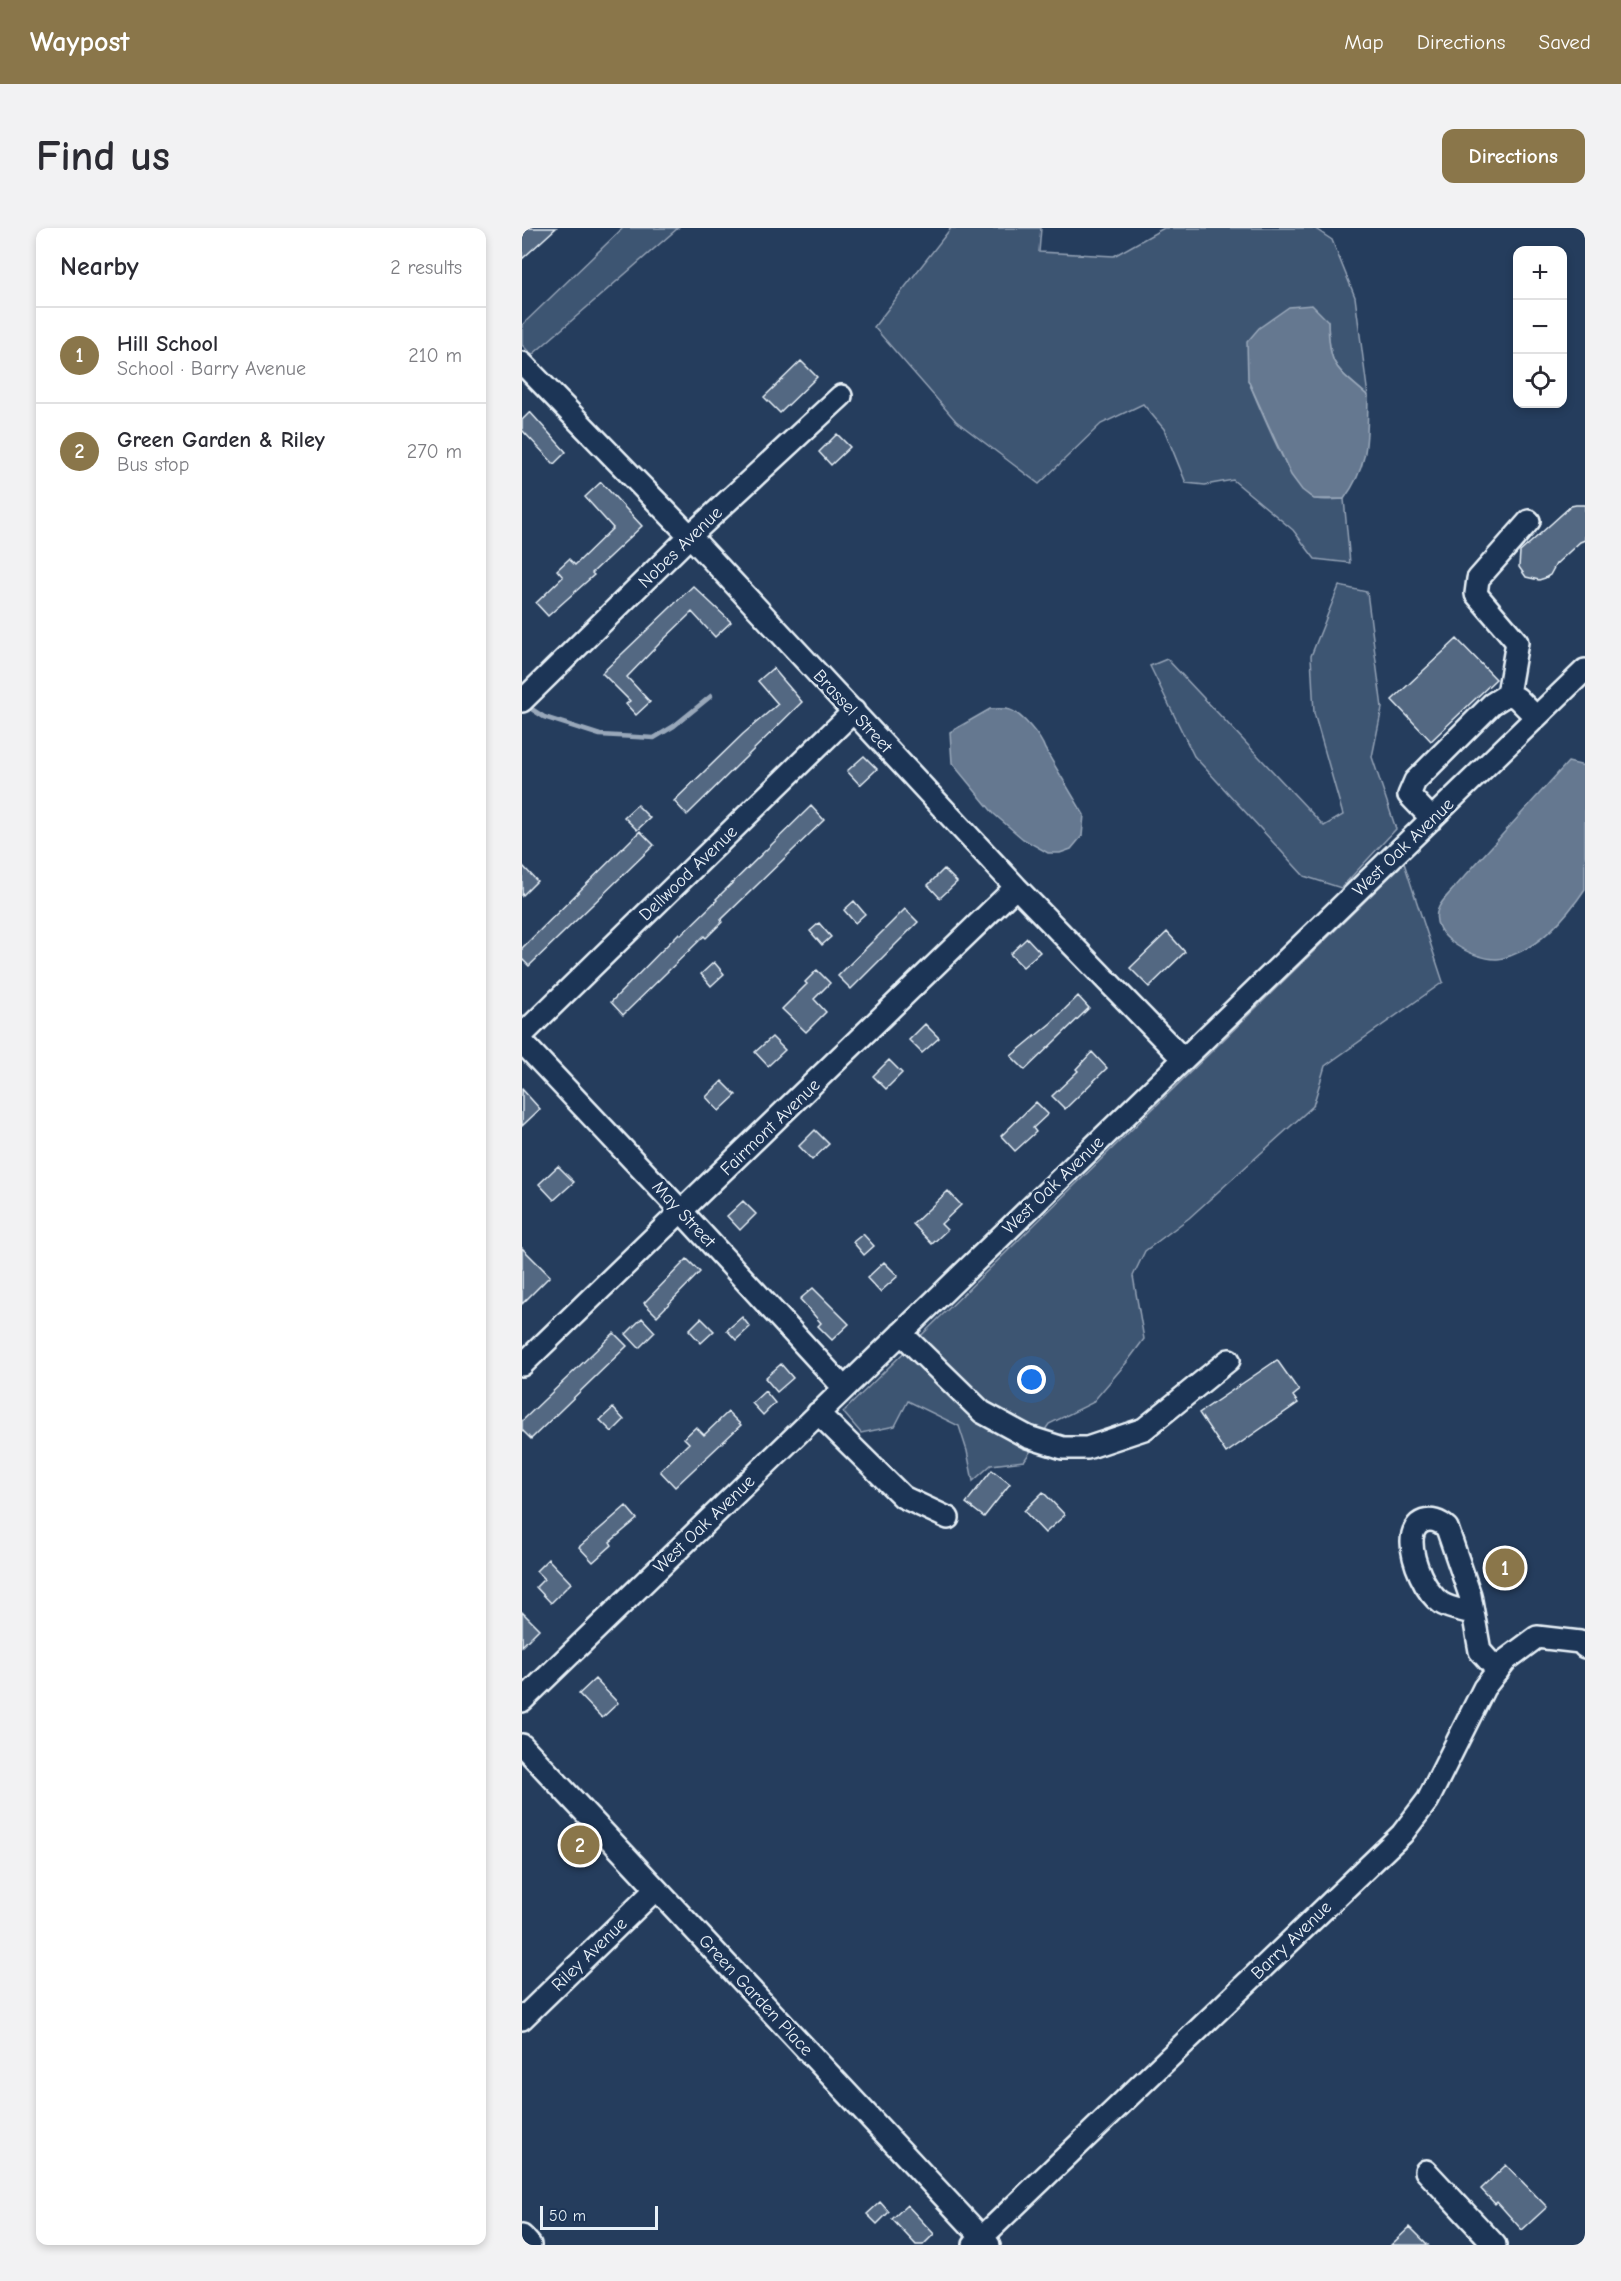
<!DOCTYPE html>
<html lang="en">
<head>
<meta charset="utf-8">
<style>
	body { margin:0; font-family:"Comic Neue",sans-serif; background:#f2f2f3; color:#2b2b33 }
	.controls { position:absolute; right:18px; top:18px; display:grid; overflow:hidden; border-radius:12px; box-shadow:0 3px 9px #0003 }
	.controls button { width:54px; height:54px; display:grid; place-items:center; padding:0; border:0; border-bottom:2px solid #e1e1e2; background:#fff; color:#2b2b33; font:30px sans-serif }
	.scale { position:absolute; left:18px; bottom:15px; width:118px; box-sizing:border-box; padding-left:6px; border:3px solid #e8f1f8; border-top:0; font-size:16px; line-height:21px; white-space:nowrap; color:#e8f1f8; -webkit-text-stroke:4px #1d3557; paint-order:stroke }
	.you { position:absolute; left:510px; top:1152px; width:21px; height:21px; margin:-15px; border:4px solid #fff; border-radius:50%; background:#1a73e8; box-shadow:0 0 0 9px #1a73e833 }
	.badge { display:grid; place-items:center; width:39px; height:39px; border-radius:50%; background:#8a764a; color:#fff; font-size:20px; font-weight:700 }
	.pin { position:absolute; translate:-50% -50%; border:3px solid #fff; box-shadow:0 2px 6px #0006 }
	.list { margin:0; padding:0; list-style:none }
	h2 { display:flex; justify-content:space-between; align-items:center; height:78px; margin:0; padding:0 24px; font-size:26px }
	h2 small { font-size:20px; font-weight:400; color:#7c7c81 }
	.list li { display:grid; grid-template-columns:39px 1fr auto; gap:18px; align-items:center; box-sizing:border-box; height:96px; padding:0 24px; border-top:2px solid #e1e1e2 }
	.list b { display:block; font-size:22px; white-space:nowrap }
	.list p { margin:0; font-size:20px; white-space:nowrap; color:#7c7c81 }
	.list em { font-size:20px; font-style:normal; color:#7c7c81 }
	.icon { flex:none; width:33px; height:33px; fill:none; stroke:currentColor; stroke-width:2; stroke-linecap:round; stroke-linejoin:round }
	.map { position:relative; flex:none; width:1063px; height:2017px; overflow:hidden; border-radius:12px }
	header { display:flex; align-items:center; gap:36px; box-sizing:border-box; height:84px; padding:0 30px; background:#8a764a; color:#fff }
	header strong { font-size:28px }
	nav { display:flex; gap:33px; margin-inline-start:auto; font-size:21px }
	.intro { display:flex; align-items:center; justify-content:space-between; box-sizing:border-box; height:144px; padding:0 36px }
	h1 { margin:0; font-size:42px }
	.button { padding:15px 27px; border-radius:12px; background:#8a764a; color:#fff; font-size:21px; font-weight:700 }
	main { display:flex; gap:36px; padding:0 36px }
	aside { flex:1; background:#fff; border-radius:12px; box-shadow:0 3px 9px #0003 }
	.map>svg:first-child { display:block }
</style>
</head>
<body>
<header>
<strong>Waypost</strong>
<nav><a>Map</a><a>Directions</a><a>Saved</a></nav>
</header>
<div class="intro"><h1>Find us</h1><a class="button">Directions</a></div>
<main>
<aside>
<h2>Nearby<small>2 results</small></h2>
<ul class="list">
<li><span class="badge">1</span><div><b>Hill School</b><p>School · Barry Avenue</p></div><em>210 m</em></li>
<li><span class="badge">2</span><div><b>Green Garden &amp; Riley</b><p>Bus stop</p></div><em>270 m</em></li>
</ul>
</aside>
<div class="map">
<svg width="1063" height="2017" viewBox="0 0 1063 2017">
	<rect width="100%" height="100%" fill="#253d5d"/>
	<filter id="ink" filterUnits="userSpaceOnUse"><feTurbulence type="fractalNoise" baseFrequency=".0167" numOctaves="2"/><feDisplacementMap in="SourceGraphic" scale="12" xChannelSelector="R" yChannelSelector="G"/><feConvolveMatrix kernelMatrix="1 2 1 2 8 2 1 2 1" color-interpolation-filters="sRGB"/></filter>
	<g filter="url(#ink)">
		<path fill="#3e5472" stroke="#93a2b5" stroke-width="1.5" d="M101 0H156L10 127 0 117V97Z
			M429 0H519L517 24 592 28 642 0H792L810 12 833 69 846 168C813 139 807 140 806 93L726 152C736 175 771 266 794 271 802 273 813 271 822 271L828 335 793 331 771 302 711 252 683 257 664 255 642 201 621 176 579 196 517 256 434 193 352 99Z
			M817 358 845 364 860 480 850 529 874 601 819 660 782 648 672 528 628 438 645 431 802 598 821 587 792 485 789 428Z
			M882 635 921 754 803 838 791 878 667 990 623 1023 611 1048 622 1111 605 1134 570 1175 527 1196 502 1233 469 1237 451 1253 445 1223 437 1198 386 1173 373 1198 339 1205 321 1184Z"/>
		<path fill="#657890" stroke="#99a8ba" stroke-width="1.5" d="M790 77 806 93C807 140 813 139 846 168 845 210 848 236 822 271H792L780 262 769 247 726 152 725 114 737 100 767 79Z
			M468 481C474 481 482 480 488 482 500 486 519 509 523 521L562 587 560 608 549 621 538 625H526L501 611 472 586 430 535 428 504Z
			M1046 534 1063 538V661C1045 688 1020 717 988 728 985 729 979 731 975 731 953 732 905 708 916 681 919 673 928 665 933 659Z"/>
		<g fill="none" stroke-linecap="round" stroke-linejoin="round">
			<path stroke="#99a8ba" stroke-width="4.5" d="M8 480 22 489 78 507 132 510 152 498 189 468"/>
		</g>
		<path fill="#536782" stroke="#e8f1f8" stroke-width="1.5" d="M0 0H34L0 31Z
			M279 133 295 149 258 185 242 169Z
			M8 184 44 224 32 236 0 202V192Z
			M315 206 328 219 309 237 297 224Z
			M79 254 120 298 70 345 72 347 26 388 14 375 41 349 35 342 47 331 53 337 91 300 63 269Z
			M1054 277H1063V312L1058 314 1034 336 1028 347 1023 350 1017 352 1004 349 997 339 998 324 1049 278Z
			M171 358 209 394 193 409 170 384 137 416 105 449 128 474 114 487 104 476 108 473 80 445Z
			M935 411 974 451 909 513 870 472Z
			M251 440 280 474 165 587 152 573 221 506 256 476 236 453Z
			M342 528 355 541 338 557 325 543Z
			M115 577 128 590 115 602 102 589Z
			M289 578 302 592 199 692 200 694 184 710 182 708 101 787 89 774 157 705 159 707 195 672 194 671Z
			M118 603 132 617 7 738 0 731V720Z
			M0 637 15 653 0 668Z
			M422 641 435 654 418 670 406 657Z
			M332 673 343 686 333 695 322 682Z
			M383 681 396 694 329 761 316 748Z
			M297 695 309 709 300 717 288 703Z
			M645 704 663 724 627 759 608 740Z
			M505 710 518 724 501 739 488 726Z
			M192 734 202 746 189 758 179 746Z
			M295 742 308 755 292 771 304 784 284 804 260 781 285 756 283 754Z
			M556 768 567 780 503 842 489 828 529 795Z
			M403 796 417 810 400 825 387 812Z
			M250 809 263 822 246 838 233 824Z
			M570 824 585 840 543 881 530 868 556 843 554 841Z
			M367 832 380 845 364 861 351 848Z
			M200 853 214 867 197 883 184 869Z
			M0 861 18 881 0 898Z
			M514 874 526 886 511 900 514 904 493 923 479 908Z
			M293 902 307 916 290 932 277 918Z
			M36 938 52 954 32 972 17 956Z
			M426 963 439 977 419 996 425 1002 410 1016 391 996Z
			M221 973 234 986 218 1002 205 988Z
			M341 1006 352 1018 342 1027 331 1014Z
			M0 1020 28 1048 0 1076Z
			M165 1031 178 1044 135 1088 122 1075Z
			M362 1034 376 1048 358 1064 345 1050Z
			M291 1060 327 1096 310 1112 296 1098 299 1095 278 1071Z
			M220 1089 228 1099 214 1112 205 1102Z
			M120 1090 133 1104 117 1120 104 1106Z
			M179 1090 192 1103 179 1115 167 1102Z
			M92 1105 105 1118 9 1211 0 1202V1193Z
			M755 1132 777 1163 771 1168 776 1175 704 1225 677 1185Z
			M259 1136 271 1150 255 1164 243 1150Z
			M243 1163 253 1175 241 1187 230 1175Z
			M91 1180 102 1192 90 1204 78 1192Z
			M206 1184 219 1197 153 1259 138 1243 167 1215 162 1210 174 1199 182 1207Z
			M470 1242 488 1256 462 1289 444 1275Z
			M521 1264 543 1287 523 1305 502 1283Z
			M104 1278 115 1291 88 1314 90 1317 71 1334 57 1319Z
			M26 1331 49 1355 29 1375 14 1359 22 1351 14 1343Z
			M0 1384 17 1401 0 1418Z
			M73 1451 96 1475 80 1490 57 1466Z
			M984 1937 1025 1979 1000 2002 975 1974 973 1976 959 1961Z
			M358 1974 367 1984 355 1996 345 1986Z
			M385 1977 412 2006 401 2017H394L370 1991Z
			M888 1999 906 2017H869Z"/>
		<g fill="none" stroke-linecap="round" stroke-linejoin="round">
			<g stroke="#e8f1f8" stroke-width="26">
				<path id="minor" d="M0 135 168 308 494 659 661 831
					M986 466 995 414 954 366 956 351 1007 293
					M0 473 168 308 319 168
					M910 591 887 567 893 553 970 476 986 466 995 470 1014 489
					M0 807 332 483
					M0 814 160 984 322 1160
					M379 1105 460 1184 506 1209 541 1220H565L622 1201 707 1132
					M0 1137 494 659
					M296 1185 381 1269 426 1290
					M950 1385C941 1382 928 1381 919 1375 903 1364 890 1333 890 1314 890 1291 910 1286 925 1300L948 1367 958 1423 976 1443
					M0 1473 1063 442
					M0 1517 467 2017
					M0 1791 134 1661
					M904 1943 973 2017
					M0 2008 8 2017
					M452 2017 880 1606 906 1572 962 1460 984 1432 1015 1409 1058 1414 1063 1419"/>
			</g>
			<use href="#minor" stroke="#1d3557" stroke-width="21"/>
		</g>
	</g>
	<g text-anchor="middle" stroke-width="6" stroke-linejoin="round" paint-order="stroke">
		<g font-size="18" fill="#e8f1f8" stroke="#1d3557">
			<text transform="translate(158 319) rotate(-44)" y="6">Nobes Avenue</text>
			<text transform="translate(331 483) rotate(47)" y="6">Brassel Street</text>
			<text transform="translate(881 619) rotate(-44)" y="6">West Oak Avenue</text>
			<text transform="translate(166 645) rotate(-44)" y="6">Dellwood Avenue</text>
			<text transform="translate(248 899) rotate(-44)" y="6">Fairmont Avenue</text>
			<text transform="translate(531 957) rotate(-44)" y="6">West Oak Avenue</text>
			<text transform="translate(162 986) rotate(47)" y="6">May Street</text>
			<text transform="translate(182 1296) rotate(-44)" y="6">West Oak Avenue</text>
			<text transform="translate(769 1712) rotate(-44)" y="6">Barry Avenue</text>
			<text transform="translate(67 1726) rotate(-44)" y="6">Riley Avenue</text>
			<text transform="translate(234 1767) rotate(47)" y="6">Green Garden Place</text>
		</g>
	</g>
</svg>
<div class="controls">
<button>+</button>
<button>−</button>
<button><svg class="icon" aria-label="locate" viewBox="0 0 24 24"><circle cx="12" cy="12" r="6"/><path d="M12 2v4M12 18v4M2 12h4M18 12h4"/></svg></button>
</div>
<div class="scale">50 m</div>
<div class="you"></div>
<div class="pin badge" style="left:983px;top:1340px">1</div>
<div class="pin badge" style="left:58px;top:1617px">2</div>
</div>
</main>
</body>
</html>
